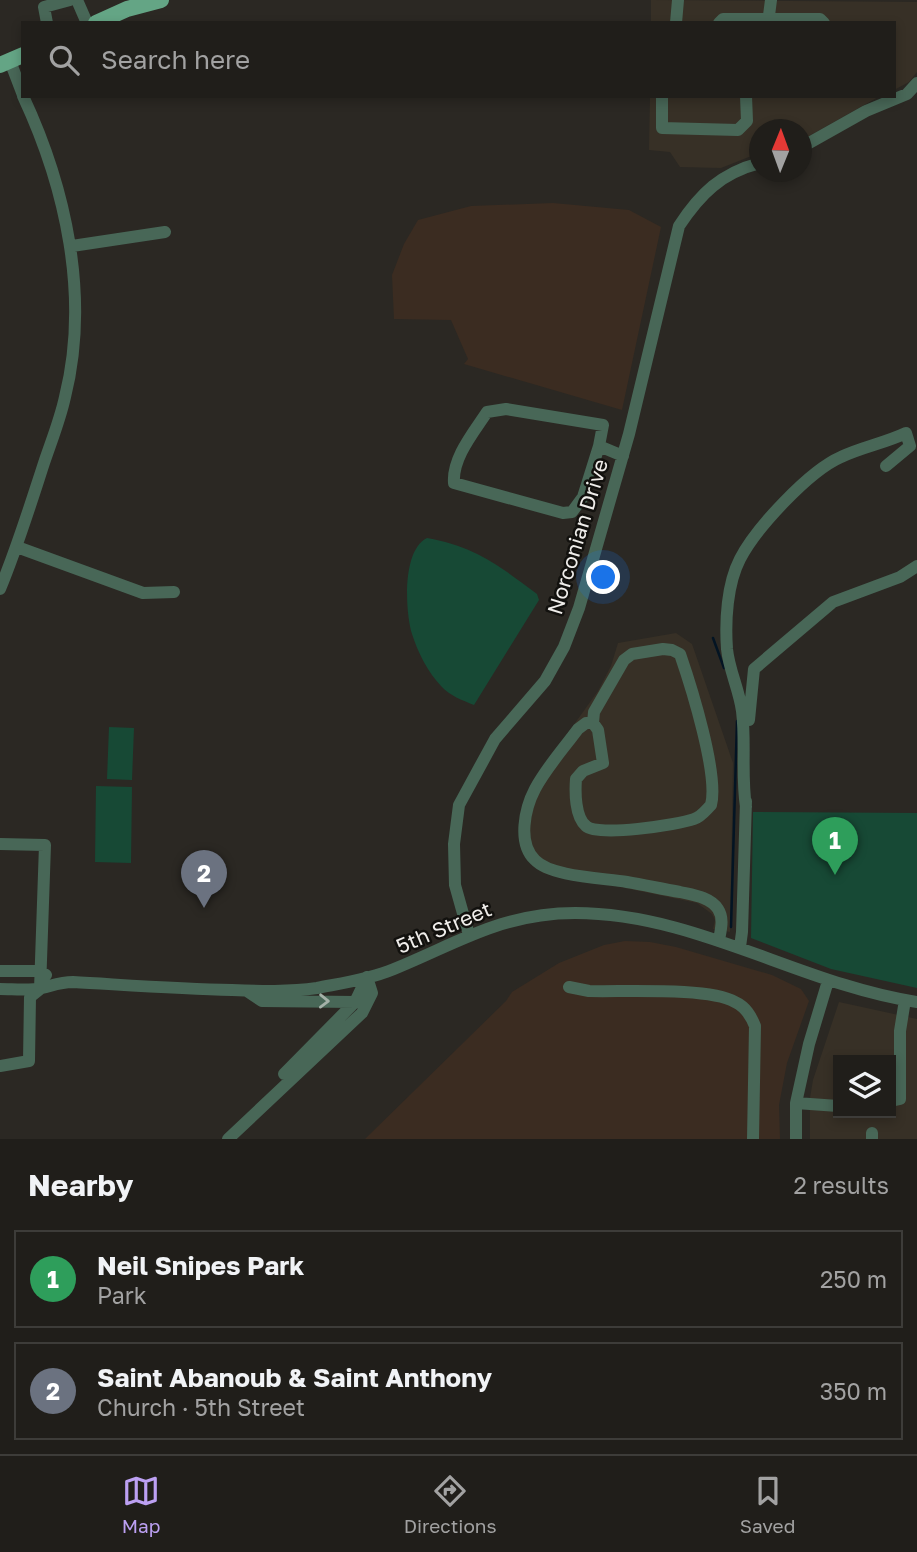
<!DOCTYPE html>
<html lang="en">
<head>
<meta charset="utf-8">
<style>
	body { margin:0; font-family:"Golos Text",sans-serif; background:#282723; color:#f1f3f6 }
	.controls { position:absolute; right:21px; bottom:21px; display:grid; overflow:hidden; border-radius:0px; box-shadow:0 4px 10px #0003 }
	.controls button { width:63px; height:63px; display:grid; place-items:center; padding:0; border:0; border-bottom:2px solid #3d3c39; background:#201e1a; color:#f1f3f6; font:35px sans-serif }
	.compass { position:absolute; left:749px; top:119px; width:63px; height:63px; border-radius:50%; background:#201e1a; box-shadow:0 4px 10px #0003; rotate:1deg }
	.you { position:absolute; left:604px; top:578px; width:24px; height:24px; margin:-18px; border:5px solid #fff; border-radius:50%; background:#1a73e8; box-shadow:0 0 0 10px #1a73e833 }
	.badge { display:grid; place-items:center; width:46px; height:46px; border-radius:50%; background:#bca0f2; color:#fff; font-size:23px; font-weight:700 }
	.pin { position:absolute; translate:-50% -58px; filter:drop-shadow(0 2px 4px #0008) }
	.pin::after { content:''; position:absolute; top:37px; width:24px; height:21px; background:inherit; clip-path:polygon(0 0,100% 0,50% 100%) }
	.list { margin:0; padding:0; list-style:none }
	h2 { display:flex; justify-content:space-between; align-items:center; height:91px; margin:0; padding:0 28px; font-size:30px }
	h2 small { font-size:23px; font-weight:400; color:#a2a2a2 }
	.list li { display:grid; grid-template-columns:46px 1fr auto; gap:21px; align-items:center; box-sizing:border-box; height:98px; margin:0 14px 14px; padding:0 14px; border:2px solid #3d3c39; border-radius:0px }
	.list b { display:block; font-size:26px; white-space:nowrap }
	.list p { margin:0; font-size:23px; white-space:nowrap; color:#a2a2a2 }
	.list em { font-size:23px; font-style:normal; color:#a2a2a2 }
	.icon { flex:none; width:38px; height:38px; fill:none; stroke:currentColor; stroke-width:2; stroke-linecap:round; stroke-linejoin:round }
	.map { position:relative; flex:none; width:917px; height:1139px; overflow:hidden }
	.search { position:absolute; background:#201e1a; box-shadow:0 4px 10px #0003; left:21px; right:21px; top:21px; height:77px; display:flex; align-items:center; gap:18px; box-sizing:border-box; padding:0 24px; border-radius:0px; color:#a2a2a2; font-size:26px }
	.sheet { height:315px; background:#201e1a }
	nav { display:flex; justify-content:space-around; align-items:center; box-sizing:border-box; height:98px; border-top:2px solid #3d3c39; background:#201e1a; font-size:19px; color:#a2a2a2 }
	nav a { display:grid; justify-items:center; gap:4px }
	nav .on { color:#bca0f2 }
	.map>svg:first-child { display:block }
</style>
</head>
<body>
<div class="map">
<svg width="917" height="1139" viewBox="0 0 917 1139">
	<rect width="100%" height="100%" fill="#2b2823"/>
	<path fill="#373026" fill-rule="evenodd" d="M651 0 917 2V72L909 82 894 90V23H651Z
		M650 96H880L802 140V130H760L759 153 721 168 680 167 670 152 649 150Z
		M676 633 692 644 733 763 730 932 713 929 715 920 712 914 697 903 601 883 562 878 543 873 531 863 523 809 560 744 598 691 611 666 618 643Z
		M839 1002 917 1019V1139H810V1098L813 1080ZM838 1060H891V1113H838Z"/>
	<path fill="#3b2c21" d="M553 203 629 210 661 227 622 410 464 364 468 359 451 320 394 319 392 275 404 244 418 220 471 206Z
		M625 941 650 942 676 947 772 975 801 989 809 1001 787 1063 779 1105 780 1139H365L506 1001 512 992 559 963 604 945Z"/>
	<path fill="#174935" d="M427 538C476 547 498 565 537 594L539 600 474 705C462 700 450 696 441 686 428 672 418 653 412 634 405 611 402 550 427 538Z
		M109 727 134 728 132 780 107 779Z
		M96 786 132 787 131 863 95 862Z
		M753 812 917 813V988L831 969 751 938Z"/>
	<g fill="none" stroke-linecap="round" stroke-linejoin="round">
		<path stroke="#031423" stroke-width="2.5" d="M713 638 724 668
			M731 927 737 721"/>
		<path stroke="#486757" stroke-width="12" d="M77 0 87 23
			M47 23 44 7 70 0
			M676 23 678 0
			M719 23 723 19H820L824 23
			M768 23 771 0
			M10 61 23 95
			M662 96V128L738 130 747 121 746 96
			M802 147 866 111 907 94 917 83
			M72 246 165 232
			M599 446 583 497 572 512 563 513 454 483C452 458 474 432 487 412L506 409 603 425 599 446 623 456
			M17 547 143 593 174 592
			M0 589C17 548 30 506 44 463 51 442 60 420 65 397 90 297 66 188 23 96
			M663 649 672 650 680 654C691 686 719 775 711 805 706 810 701 817 694 819 678 825 597 837 586 826 575 817 575 792 576 779L583 771 603 763 598 730 593 723 594 712 624 660 632 654Z
			M749 720 754 669 833 602 900 577 917 566
			M593 723H586L578 729C564 748 546 768 535 789 525 808 517 843 535 860 551 877 604 878 627 882 645 885 662 889 680 892 693 895 710 897 718 909 724 918 721 929 719 940
			M746 807C741 775 746 743 742 711 739 689 729 670 727 649 725 621 727 584 740 559 756 528 809 471 841 457 862 447 885 443 906 433L910 446 886 466
			M0 844 45 845 40 989 30 997 29 1061 0 1066
			M469 935 455 885 454 844 459 805 495 739 545 681 564 647 579 608 629 434 679 226C700 194 721 173 760 163
			M740 947 742 932 746 801
			M0 971H40L46 975
			M569 987 589 991C623 992 709 987 735 1002 746 1007 751 1016 755 1026L753 1139
			M0 989C13 989 30 991 42 988 54 985 61 982 73 982 126 985 179 989 232 990 260 991 289 992 317 988 342 983 370 979 394 969 458 943 502 913 575 913 696 913 799 984 917 1002
			M247 991 262 1001 355 1002
			M284 1074 355 1002 367 977
			M891 1101 900 1099V1031L905 1000
			M796 1103 838 1106
			M872 1133V1139
			M228 1139 362 1013 372 993 367 977
			M796 1139V1103L809 1044 828 981"/>
		<path stroke="#64a585" stroke-width="16" d="M96 23 127 9 161 0
			M0 65 23 55"/>
	</g>
	<defs><path id="oneway-chevron" d="M-2-3.5L2.5 0L-2 3.5" fill="none" stroke-width="1.6" stroke-linecap="round" stroke-linejoin="round" transform="scale(1.75)"/></defs>
	<use stroke="#a4b1a8" href="#oneway-chevron" transform="translate(324 1001) rotate(1)"/>
	<g text-anchor="middle" stroke-width="5" stroke-linejoin="round" paint-order="stroke">
		<g font-size="21" fill="#efedea" stroke="#12110e">
			<text transform="translate(578 537) rotate(-73)" y="7">Norconian Drive</text>
			<text transform="translate(444 928) rotate(-23)" y="7">5th Street</text>
		</g>
	</g>
</svg>
<div class="controls">
<button><svg class="icon" aria-label="layers" viewBox="0 0 24 24"><path d="M12 4l9 5-9 5-9-5zM3 14l9 5 9-5"/></svg></button>
</div>
<svg class="compass" viewBox="-18 -18 36 36"><path d="M0-13l5 13h-10z" fill="#e53935"/><path d="M0 13l5-13h-10z" fill="#a2a2a2"/></svg>
<div class="you"></div>
<div class="pin badge" style="left:835px;top:875px;background:#2e9e5b">1</div>
<div class="pin badge" style="left:204px;top:908px;background:#6b7280">2</div>
<div class="search"><svg class="icon" aria-label="search" viewBox="0 0 24 24"><circle cx="10" cy="10" r="6"/><path d="M15 15l6 6"/></svg>Search here</div>
</div>
<section class="sheet">
<h2>Nearby<small>2 results</small></h2>
<ul class="list">
<li><span class="badge" style="background:#2e9e5b">1</span><div><b>Neil Snipes Park</b><p>Park</p></div><em>250 m</em></li>
<li><span class="badge" style="background:#6b7280">2</span><div><b>Saint Abanoub &amp; Saint Anthony</b><p>Church · 5th Street</p></div><em>350 m</em></li>
</ul>
</section>
<nav>
<a class="on"><svg class="icon" aria-label="map" viewBox="0 0 24 24"><path d="M3 6l6-2 6 2 6-2v14l-6 2-6-2-6 2zM9 4v14M15 6v14"/></svg>Map</a>
<a><svg class="icon" aria-label="directions" viewBox="0 0 24 24"><path d="M12 3l9 9-9 9-9-9zM9 14v-3h6M13 9l2 2-2 2"/></svg>Directions</a>
<a><svg class="icon" aria-label="saved" viewBox="0 0 24 24"><path d="M7 4h10v16l-5-4-5 4z"/></svg>Saved</a>
</nav>
</body>
</html>
